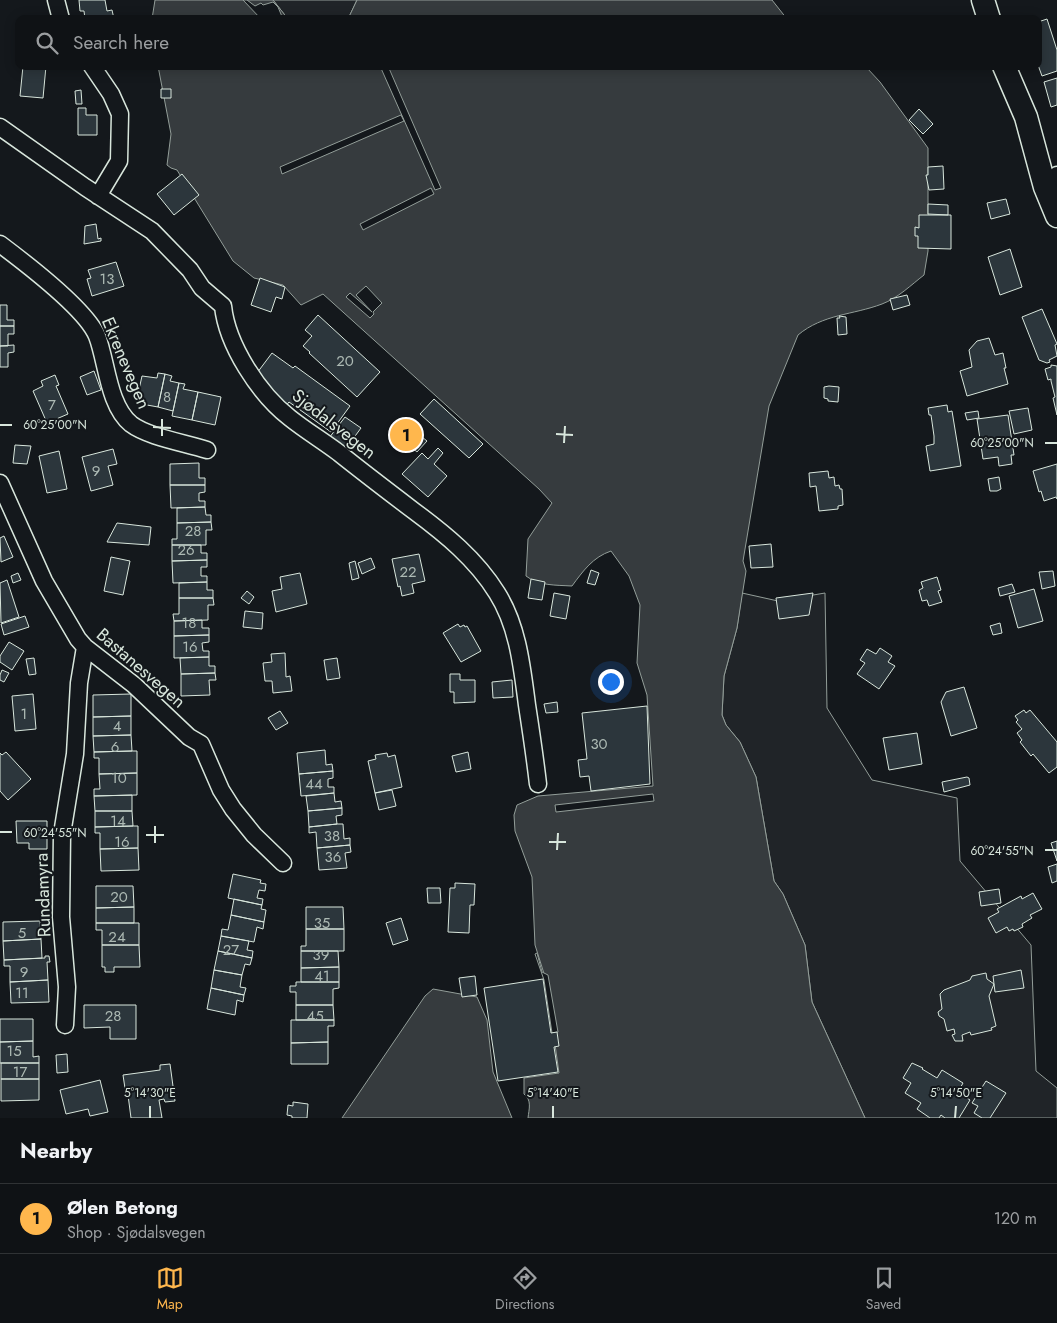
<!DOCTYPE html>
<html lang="en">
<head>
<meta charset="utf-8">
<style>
	body { margin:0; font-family:Jost,sans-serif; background:#181b1e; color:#f1f3f6 }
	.you { position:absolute; left:610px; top:681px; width:18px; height:18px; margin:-12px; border:4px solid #fff; border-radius:50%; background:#1a73e8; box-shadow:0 0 0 8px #1a73e833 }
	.badge { display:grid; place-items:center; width:32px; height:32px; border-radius:50%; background:#ffb74d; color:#111; font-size:16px; font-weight:700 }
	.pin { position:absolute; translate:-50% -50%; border:2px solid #fff; box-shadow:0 1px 5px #0006 }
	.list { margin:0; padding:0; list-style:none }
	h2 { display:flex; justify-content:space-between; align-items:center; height:65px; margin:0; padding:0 20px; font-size:21px }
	h2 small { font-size:16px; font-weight:400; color:#9b9ea0 }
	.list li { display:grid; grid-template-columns:32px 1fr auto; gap:15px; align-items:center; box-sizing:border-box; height:70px; padding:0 20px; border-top:1px solid #2f3234 }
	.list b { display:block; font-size:19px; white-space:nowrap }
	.list p { margin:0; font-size:16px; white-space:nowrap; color:#9b9ea0 }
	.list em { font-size:16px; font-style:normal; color:#9b9ea0 }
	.icon { flex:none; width:28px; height:28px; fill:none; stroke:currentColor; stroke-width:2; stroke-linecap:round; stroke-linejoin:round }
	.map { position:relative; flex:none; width:1057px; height:1118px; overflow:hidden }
	.search { position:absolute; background:#0f1215; box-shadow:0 2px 12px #0003; left:15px; right:15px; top:15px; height:55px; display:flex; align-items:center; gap:12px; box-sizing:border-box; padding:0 18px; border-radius:10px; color:#9b9ea0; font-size:19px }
	.sheet { height:135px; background:#0f1215 }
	nav { display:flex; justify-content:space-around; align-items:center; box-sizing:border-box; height:70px; border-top:1px solid #2f3234; background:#0f1215; font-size:14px; color:#9b9ea0 }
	nav a { display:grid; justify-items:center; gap:2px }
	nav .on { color:#ffb74d }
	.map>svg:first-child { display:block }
</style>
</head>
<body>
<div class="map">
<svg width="1057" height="1118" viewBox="0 0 1057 1118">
	<rect width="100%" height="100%" fill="#14181c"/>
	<path fill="#202428" stroke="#939e99" d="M273 0H357L348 19H288Z
		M742 593 778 601 825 593 827 708 872 780 957 798 960 861 1031 945 1036 1071 1057 1088V1118H865L812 1002 805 945 783 894 774 881 756 777 740 742 726 725 722 715 724 676 737 628Z"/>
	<path fill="#363b3e" stroke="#939e99" d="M155 0H273L288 19H152Z
		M357 0H772L787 19H348Z
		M158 66H863L867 68 880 82 928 148V251L924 275C911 285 898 298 882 304 853 315 823 314 798 335L769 406 743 561 746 571 737 628 724 676 722 715 726 725 740 742 756 777 774 881 783 894 805 945 812 1002 865 1118H528C529 1109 532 1100 524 1094V1078L559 1073 546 980 535 945 532 877 515 831 514 815 517 805 538 796 653 786 647 695 637 663 640 605 629 576 611 551C593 557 583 571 572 586 556 585 539 586 526 576L528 539 552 503 539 489 323 294 301 305 283 285 254 278 233 261 177 170 171 168 167 165 171 134Z
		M433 989 477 997 487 1020 493 1072 512 1118H342L425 996Z"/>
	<path fill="#14181c" stroke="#939e99" d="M243 0H247L255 6 261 3 263 5 273 2 278 7 283 19H261Z
		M380 66H388L441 188 435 190Z
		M401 115 404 121 282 174 280 167Z
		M431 188 434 194 363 230 360 224Z
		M366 286 382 303 373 312 374 314 370 318 346 297 350 293 372 312 356 295Z
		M653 794 654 801 556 812 555 805Z
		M537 953 542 972 548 975 558 1032 552 1033 544 980 535 954Z"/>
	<path fill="#2c363c" stroke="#d8e6dc" d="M79 0H105L107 11 112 10 114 19H85L84 11H80Z
		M1047 19 1057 50V71L1042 76 1038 65V22Z
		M23 66H46L43 98 20 96Z
		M1057 78V105L1051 107 1044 82Z
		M161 89H171V98H161Z
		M81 90 82 104H76L75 91Z
		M78 108H86V115H97V135H78Z
		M919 109 933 124 923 134 909 120Z
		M943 166 944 189 929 190 926 175H928V167Z
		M182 174 199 195 174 215 157 194Z
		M1006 199 1010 214 991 219 987 203Z
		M928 204 948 205V215L928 214Z
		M919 215H951V249L918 248V236H915V227L919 228Z
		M96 224 98 239 101 238V241L84 244 85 226Z
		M1010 249 1022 287 1000 295 988 257Z
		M116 262 124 286 92 296 87 279 91 278 88 270Z
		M260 278 285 287 282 299 276 297 271 312 251 305Z
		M907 295 910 305 893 310 890 299Z
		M0 305H7V320H14V326H0Z
		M1042 309 1057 344 1055 345 1057 356 1049 360 1050 362 1047 363 1039 360 1022 317Z
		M318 315 380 372 357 397 309 353 310 352 303 346 312 336 305 330Z
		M839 316 846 317 847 334 838 335 837 318H840Z
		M0 326H14V334H8V346H0Z
		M989 338 995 355 1003 353 1006 368H1004L1008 384 967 396 960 371 972 367 969 350 977 341Z
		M14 345V352L8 353V367H0V346Z
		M272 353 293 368 295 366 350 406 331 432 289 402 285 407 254 377Z
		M1051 365 1057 366V415L1053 398 1055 397 1051 381V379L1048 380 1045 369 1051 367Z
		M94 371 101 390 87 395 80 377Z
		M158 373 165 374 158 407 136 403 142 376 157 378Z
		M165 374 172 376 170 381 179 383 173 411 158 407Z
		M55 375 59 385 56 386 68 414 47 423 33 391 43 386 41 381Z
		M179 383 185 384 183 389 198 392 192 420 172 416Z
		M829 386 839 387 838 402 828 401V399L824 398V387Z
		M198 392 221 397 215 425 192 420Z
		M434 399 483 444 469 458 420 414Z
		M947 405 948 412 952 411 961 466 930 471 926 446 934 444V436L931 415H929L928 408Z
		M1028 408 1032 430 1014 434 1009 411Z
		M978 411 979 418 967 420 965 413Z
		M1008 415 1014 455H1011L1012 464 999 466 998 457 983 459 977 419Z
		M345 417 361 428 342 454 326 442Z
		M407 425 427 441 417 452 403 440 397 447 391 443Z
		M15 445 31 446 27 464 13 463Z
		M438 448 443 453 434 464 447 476 428 497 402 474 422 453 428 459Z
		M113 449 117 464 108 466 113 485 91 491 82 457Z
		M59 451 67 489 47 493 39 456Z
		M199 463V478H205V485H170V464Z
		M1057 464V499L1056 497 1044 501 1041 491 1039 492 1033 471Z
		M828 471 829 478 834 477 835 486 839 485 840 489H842L843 505 838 506V509L819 511 816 486 810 487 809 473Z
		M999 477 1001 489 997 491H990L988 479Z
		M170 485H205V492L199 493V501H205V507L171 508Z
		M205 507 206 515H211V522L177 523V508Z
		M211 522 212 530H206V545H172V539H177V523Z
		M117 523 151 527 149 545 107 542Z
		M4 536 13 557 1 562 0 538Z
		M771 544 773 567 751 568 749 546Z
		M172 545H201V553H207V560L172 561Z
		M419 554 425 581 412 584 414 593 402 596 400 586 398 587 392 559Z
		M111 557 130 561 123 595 104 591Z
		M371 558 375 568 362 574 358 563Z
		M207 560V567H201V576H207V582L173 583 172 561Z
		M355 561 359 578 352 580 349 563Z
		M591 570 599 573 595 585 587 583Z
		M1053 571 1055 586 1042 589 1039 572Z
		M18 573 21 580 13 583 11 576Z
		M300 573 307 604 276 612 272 591 282 589 280 577Z
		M937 577 941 590 938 591 942 602 929 606 927 600 922 601 919 590 923 588 921 582Z
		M531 579 545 582 542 600 528 598Z
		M7 580 19 617 1 623 0 583Z
		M207 582V590H213V598H179V583Z
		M1012 584 1015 592 1000 596 998 588Z
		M1034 589 1043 621 1018 628 1009 596Z
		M247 591 254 597 249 604 241 598Z
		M554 593 570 596 566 619 550 616Z
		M813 593 809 615 779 619 776 598Z
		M179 598H213L214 605H208V620L174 621 173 614H179Z
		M245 611 263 613 262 629 243 627Z
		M25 616 29 627 4 635 1 624Z
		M202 620V628H209V635L174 636V621Z
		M1000 623 1002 633 993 635 990 626Z
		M458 624 460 627 464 625 465 627 467 626 481 651 461 662 443 633Z
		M209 635V642L202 643 203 651H209V657L174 658V636Z
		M9 642 24 651 12 670 0 662V656Z
		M880 648 892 656 888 662 895 666 879 689 857 674 865 663 860 660 867 649 876 654Z
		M285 653 286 677 290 676 292 691 273 693 272 681H265L263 663 272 662 271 654Z
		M209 657V666H215V673L181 674 180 658Z
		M34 658 36 674 29 675 26 659Z
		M337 658 340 678 327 680 324 660Z
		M2 670 9 673 4 682 0 680V675Z
		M215 673 216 680H209L210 695 181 696V674Z
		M450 674H460V680H475V702L454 703V692H450Z
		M512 680 513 697 493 698 492 682Z
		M964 687 977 728 951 736 941 702 946 692Z
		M33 694 36 729 15 731 12 696Z
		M131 694V716L93 717V695Z
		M557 702 558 712 546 713 544 704Z
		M647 706 650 784 591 791 589 776 580 777 578 760 587 759 582 713Z
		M1024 710 1026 713 1030 710 1057 742V767L1049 773 1033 754 1031 756 1020 742 1022 740 1017 733 1022 729 1016 722 1018 720 1015 716Z
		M280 711 288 723 276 730 268 718Z
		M131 716V735L93 736V717Z
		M917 733 922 764 889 770 883 738Z
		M131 735 132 751 94 752 93 736Z
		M325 750 326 765 332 764 333 771 299 774 297 753Z
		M132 751H137V773L99 774V758H94V752Z
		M6 752 31 779 8 800 0 791V753L2 755Z
		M468 752 471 769 456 772 452 756Z
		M387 753 388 757 395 755 402 787 375 793 368 761 376 759 375 755Z
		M333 771V778L328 779V787H334V793L301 796 299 774Z
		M137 773V795L94 796V789H100L99 774Z
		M967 777 969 778 970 785 944 792 942 782Z
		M392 790 396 806 379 810 375 793Z
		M334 793 335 802 341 801 342 808 308 811 306 796Z
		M132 795V811H95L94 796Z
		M342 808V815L336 816 337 824 309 827 308 811Z
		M95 811H132L133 826 95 827Z
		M16 821H47V849H29V843H17Z
		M337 824H343L344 839 350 838V845L317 848 316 832 309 833V827Z
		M133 826H138V848L100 849V833H95V827Z
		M1057 841V861L1051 843Z
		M350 845 351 852 345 853 347 868 319 870 317 848Z
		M138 848 139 870 101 871 100 849Z
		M1057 864V881L1052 883 1048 867Z
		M233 874 261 880 260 883 266 884 265 891 259 890 257 898 263 899 262 905 228 898Z
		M455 883 475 884 474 905H470L469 933 448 932 450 888H455Z
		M96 886H133L134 907 96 908Z
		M427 888H440L441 903H428Z
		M999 889 1001 903 981 906 979 892Z
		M1033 893 1042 909 1030 915 1032 918 1022 924 1023 927 1014 931 1013 929 1009 931 1007 927 996 933 988 918 999 912 997 909 1021 896 1022 899Z
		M234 899 262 905 261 909 266 910 264 922 231 915Z
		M134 907V923H96V908Z
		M306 907H343L344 929H306Z
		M231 915 264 922 263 929 257 927 254 942 221 936 222 929 228 930Z
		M401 918 408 940 393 945 386 923Z
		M40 921 41 939 3 941V922Z
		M96 923H139V945H102V930H96Z
		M306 929H344V951H301V946H306Z
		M221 936 249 941 247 950 253 951 252 958 218 951Z
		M41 939 42 958 4 960 3 941Z
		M102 945H139L140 967H114V972H105V967H102Z
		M218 951 252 958 250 965 245 964 242 975 214 970Z
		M301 951H338L339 967 301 968Z
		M45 956H49L50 962H47L48 980 10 982V966H4V960L45 958Z
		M339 967V982H301V968Z
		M214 970 242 975 240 987 246 988 244 995 211 988Z
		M1021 970 1024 988 995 992 993 976Z
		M986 973 987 979 994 984 989 996 996 1026 991 1028 992 1030 971 1035 970 1032 962 1035 963 1041H955L952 1035 955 1034 954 1029 947 1031 944 1019 939 1016 938 1012 942 1009 940 994 944 990 970 980 972 976Z
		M475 976 477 995 462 997 459 978Z
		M543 979 551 1033 557 1032 559 1046 554 1047 558 1072 498 1081 484 988Z
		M48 980 49 1002 11 1003 10 982Z
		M296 982H339V988L333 989V1005H296V992H290V986H296Z
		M211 988 244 995 243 1002 237 1000 235 1015 207 1009Z
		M84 1005H136V1039H110V1027L84 1028Z
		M296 1005H333L334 1020H296Z
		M0 1019H33V1041L0 1042Z
		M291 1020H334V1026H328V1042L291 1043Z
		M33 1041V1057L39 1056V1063H0V1042Z
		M328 1042V1064H291V1043Z
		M67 1054 68 1072 57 1073 56 1055Z
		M1 1063H39V1079H1Z
		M912 1063 923 1068 922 1069 937 1078 942 1070 963 1083 958 1092 970 1100 959 1118H945L941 1115 939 1118H930L917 1109 921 1103 905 1093 911 1083 903 1078Z
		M170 1064 175 1101 165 1102 164 1099 159 1100 162 1118H131L128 1095H126L123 1075 160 1070V1065Z
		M1 1079H39V1100L1 1101Z
		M100 1080 108 1112 90 1116 88 1109 66 1114 60 1090Z
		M986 1081 1006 1093 990 1118H982L974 1113 978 1106 972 1103Z
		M293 1102 308 1104 307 1118H292V1116L287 1115 288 1105 293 1106Z"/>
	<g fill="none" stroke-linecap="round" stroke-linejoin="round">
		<g stroke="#d8e6dc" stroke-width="19">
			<path id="minor" d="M56 0 61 19
				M92 66 111 94 120 114 119 161 98 196
				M0 127 85 187 152 231 190 270 202 288 223 306C227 345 259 394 290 418 305 430 323 441 339 453 364 473 389 492 414 511 445 534 476 559 497 593 518 626 522 667 527 705 531 731 535 758 538 784
				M1049 198 1057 175
				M0 244C24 262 86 309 97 336 107 362 108 405 131 424 148 437 186 443 207 450
				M0 483 44 581 78 639 85 647 134 685 189 737 201 744 221 790 233 809 254 835 283 863
				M65 1025 67 987 61 917 62 834 75 754 79 683 85 647"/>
		</g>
		<g stroke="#d8e6dc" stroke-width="25">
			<path id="secondary" d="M983 0 989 19
				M1004 66 1026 117 1045 187 1057 216"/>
		</g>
		<use href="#minor" stroke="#14181c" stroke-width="16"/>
		<use href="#secondary" stroke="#14181c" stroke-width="22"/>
	</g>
	<path fill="none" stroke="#d8e6dc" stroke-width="2" d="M0 425H12M153 427 171 428M556 434 573 435M162 436V419M564 443 565 426M1045 443H1057M0 832H12M146 835H164M549 842H566M155 843V826M557 850 558 833M1045 850H1057M150 1118V1106M553 1118V1106M955 1118 956 1106"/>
	<g text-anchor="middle" stroke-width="4" stroke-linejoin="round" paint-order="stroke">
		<g font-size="15" fill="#adbab4">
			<text x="107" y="284">13</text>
			<text x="345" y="366">20</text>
			<text x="167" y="402">8</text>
			<text x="52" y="410">7</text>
			<text x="96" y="476">9</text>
			<text x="193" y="536">28</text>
			<text x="186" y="555">26</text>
			<text x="408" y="577">22</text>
			<text x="189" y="628">18</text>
			<text x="190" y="652">16</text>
			<text x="24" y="719">1</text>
			<text x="117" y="731">4</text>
			<text x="599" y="749">30</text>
			<text x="115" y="752">6</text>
			<text x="119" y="783">10</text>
			<text x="314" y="789">44</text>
			<text x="118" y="826">14</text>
			<text x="332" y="841">38</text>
			<text x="122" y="847">16</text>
			<text x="333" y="862">36</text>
			<text x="119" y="902">20</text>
			<text x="322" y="928">35</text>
			<text x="22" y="938">5</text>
			<text x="117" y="942">24</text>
			<text x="231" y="955">27</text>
			<text x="321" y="960">39</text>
			<text x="24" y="977">9</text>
			<text x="322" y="981">41</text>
			<text x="22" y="998">11</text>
			<text x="113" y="1021">28</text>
			<text x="315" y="1021">45</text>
			<text x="14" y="1056">15</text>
			<text x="20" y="1077">17</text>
		</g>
		<g font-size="18" fill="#d8e6dc" stroke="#14181c">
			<text transform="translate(126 363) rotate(67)" y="6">Ekrenevegen</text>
			<text transform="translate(334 424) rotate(38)" y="6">Sjødalsvegen</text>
			<text transform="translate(141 668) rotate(41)" y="6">Bastanesvegen</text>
			<text transform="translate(43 895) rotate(-92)" y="6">Rundamyra</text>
		</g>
	</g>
	<g font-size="12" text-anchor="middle" fill="#d8e6dc" stroke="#14181c" stroke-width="4" stroke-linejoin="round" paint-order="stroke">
		<text x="55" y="429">60°25'00"N</text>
		<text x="1002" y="447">60°25'00"N</text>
		<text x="55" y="837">60°24'55"N</text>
		<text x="1002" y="855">60°24'55"N</text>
		<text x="150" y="1097">5°14'30"E</text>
		<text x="553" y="1097">5°14'40"E</text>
		<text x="956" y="1097">5°14'50"E</text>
	</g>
</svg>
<div class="you"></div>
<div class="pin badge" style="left:406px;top:435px">1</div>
<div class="search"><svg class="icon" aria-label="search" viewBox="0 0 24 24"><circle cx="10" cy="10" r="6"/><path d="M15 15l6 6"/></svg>Search here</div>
</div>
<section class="sheet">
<h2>Nearby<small></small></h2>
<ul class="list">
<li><span class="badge">1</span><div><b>Ølen Betong</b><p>Shop · Sjødalsvegen</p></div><em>120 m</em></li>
</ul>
</section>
<nav>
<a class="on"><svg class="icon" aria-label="map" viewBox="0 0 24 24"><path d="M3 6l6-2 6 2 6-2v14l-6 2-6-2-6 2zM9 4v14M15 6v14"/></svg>Map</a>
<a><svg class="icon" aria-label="directions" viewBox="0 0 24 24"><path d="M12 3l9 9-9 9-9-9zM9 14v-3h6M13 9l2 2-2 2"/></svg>Directions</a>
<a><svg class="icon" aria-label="saved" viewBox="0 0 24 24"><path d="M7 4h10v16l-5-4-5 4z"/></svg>Saved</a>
</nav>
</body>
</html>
